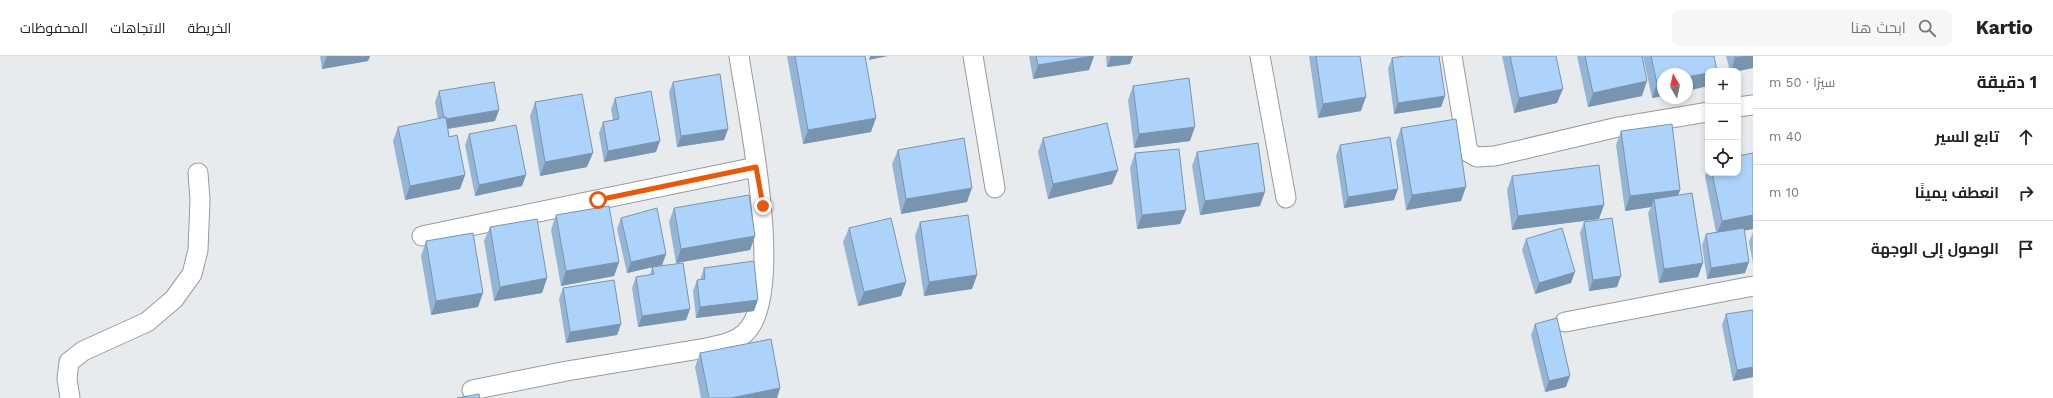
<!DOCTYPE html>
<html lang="ar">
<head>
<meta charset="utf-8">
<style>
	body { margin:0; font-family:"Work Sans",Cairo,sans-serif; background:#f6f6f6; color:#222; direction:rtl }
	.controls { position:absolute; right:12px; top:12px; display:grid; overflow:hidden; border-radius:8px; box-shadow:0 2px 6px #0003 }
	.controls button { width:36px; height:36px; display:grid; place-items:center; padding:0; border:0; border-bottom:1px solid #e0e0e0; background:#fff; color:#222; font:20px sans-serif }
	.compass { position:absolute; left:1657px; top:12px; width:36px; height:36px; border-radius:50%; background:#fff; box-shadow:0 2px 6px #0003; rotate:351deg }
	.stop { position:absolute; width:12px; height:12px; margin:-9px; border:3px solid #ea580c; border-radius:50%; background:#fff }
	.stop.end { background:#ea580c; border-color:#fff; box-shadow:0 1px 4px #0008 }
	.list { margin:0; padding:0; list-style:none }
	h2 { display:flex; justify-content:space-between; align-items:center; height:52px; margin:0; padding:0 16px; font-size:17px }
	h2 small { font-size:13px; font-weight:400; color:#767676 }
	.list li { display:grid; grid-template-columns:26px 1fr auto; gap:12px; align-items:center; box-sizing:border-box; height:56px; padding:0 16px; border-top:1px solid #e0e0e0 }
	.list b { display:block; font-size:15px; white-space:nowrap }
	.list em { font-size:13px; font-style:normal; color:#767676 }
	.icon { flex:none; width:22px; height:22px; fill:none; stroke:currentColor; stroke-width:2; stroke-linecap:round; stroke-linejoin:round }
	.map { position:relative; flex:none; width:1753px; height:342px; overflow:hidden; direction:ltr }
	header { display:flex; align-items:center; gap:24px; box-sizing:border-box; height:56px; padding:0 20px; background:#fff; border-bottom:1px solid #e0e0e0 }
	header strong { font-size:19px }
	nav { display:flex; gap:22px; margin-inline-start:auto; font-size:14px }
	.search { width:280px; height:36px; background:#f6f6f6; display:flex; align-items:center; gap:10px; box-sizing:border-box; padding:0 14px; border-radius:8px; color:#767676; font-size:15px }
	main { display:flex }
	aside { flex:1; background:#fff }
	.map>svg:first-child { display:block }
</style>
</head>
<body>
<header>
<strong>Kartio</strong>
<div class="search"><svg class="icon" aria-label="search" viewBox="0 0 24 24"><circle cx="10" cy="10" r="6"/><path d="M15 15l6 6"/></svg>ابحث هنا</div>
<nav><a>الخريطة</a><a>الاتجاهات</a><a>المحفوظات</a></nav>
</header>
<main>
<aside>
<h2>1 دقيقة<small>سيرًا · 50 m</small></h2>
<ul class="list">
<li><svg class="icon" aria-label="ahead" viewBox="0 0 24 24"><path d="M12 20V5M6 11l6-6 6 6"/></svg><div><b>تابع السير</b></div><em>40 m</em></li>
<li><svg class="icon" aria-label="right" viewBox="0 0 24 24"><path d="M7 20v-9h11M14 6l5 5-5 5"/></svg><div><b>انعطف يمينًا</b></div><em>10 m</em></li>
<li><svg class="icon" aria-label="arrive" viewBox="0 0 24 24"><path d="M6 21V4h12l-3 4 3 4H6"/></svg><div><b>الوصول إلى الوجهة</b></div></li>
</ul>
</aside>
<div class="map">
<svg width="1753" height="342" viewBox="0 0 1753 342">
	<rect width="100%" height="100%" fill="#e8ebee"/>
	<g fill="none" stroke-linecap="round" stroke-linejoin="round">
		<g stroke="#989a9d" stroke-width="21">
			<path id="minor" d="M973 0 995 132
				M1260 0 1286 142
				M1452 0 1468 96 1477 101 1495 100 1618 71 1708 56
				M1738 51 1753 49
				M422 180 756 111
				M1565 266 1753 230
				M472 334 567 315 706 292C720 289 734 287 745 277 787 238 747 55 739 0
				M70 342 67 323 69 306 83 295 147 266 174 243 192 218 198 194 200 144 198 117"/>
		</g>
		<use href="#minor" stroke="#fff" stroke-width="19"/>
	</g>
	<path fill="#95b5d7" d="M320 0H370L368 5 322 13Z
		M787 0H865L871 76 803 88Z
		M1029 0H1094L1089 14 1033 23Z
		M1106 0H1133L1130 8 1107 11Z
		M1309 0H1360L1361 55 1318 62Z
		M1502 0H1556L1557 47 1514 57Z
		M1577 0H1642V40L1588 51Z
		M1643 0H1714L1663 18V40L1652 42Z
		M1726 0H1753V12L1738 15H1730Z
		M1392 2 1445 40 1441 51 1394 58 1388 13Z
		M673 26 728 73 724 84 677 91 669 36Z
		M1133 30 1190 85 1134 92 1128 44Z
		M439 35 495 65 448 73 449 81 465 119 460 133 405 144 393 85 398 71 438 63 435 46Z
		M615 42 656 96 604 106 599 77 603 66 613 64 611 53Z
		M535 46 587 111 540 120 530 60Z
		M1401 72 1461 145 1406 154 1396 86Z
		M1621 75 1680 134 1678 139 1698 221 1659 227 1648 157 1651 151 1625 155 1616 89Z
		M469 78 526 119 522 130 475 140 465 89Z
		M1043 82 1118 114 1112 128 1048 143 1038 96Z
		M1340 89 1394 144 1344 152 1336 100Z
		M898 94 967 146 901 158 892 108Z
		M1197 96 1260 150 1200 159 1192 110Z
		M1135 97 1186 154 1180 168 1137 173 1130 112Z
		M1753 97V173L1744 174 1745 217 1707 223 1702 189 1706 178 1716 176 1705 120 1708 111V117H1738Z
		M1512 120 1599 163 1512 174 1507 134Z
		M674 152 755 180 750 194 676 207 669 166Z
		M556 159 619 206 614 220 561 230 551 174Z
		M621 162 666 198 662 209 627 217 617 173Z
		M920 166 977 219 972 233 924 240 915 180Z
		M1584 166 1617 231 1589 235 1580 177Z
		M490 171 547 222 542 237 494 245 484 185Z
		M849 172 906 226 901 240 858 250 843 186Z
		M1753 176V208L1749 186Z
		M1526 183 1571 227 1535 238 1522 194Z
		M426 185 478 251 431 259 421 200Z
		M652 211 690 253 686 264 638 271 632 232 636 221 650 219Z
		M704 212 754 255 696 262 693 235 697 224H700Z
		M563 232 621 268 617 279 566 287 559 243Z
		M1726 258 1753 321 1733 325 1722 269Z
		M1535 268 1566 331 1545 336 1531 279Z
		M700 297 780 332 777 342H701L695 311Z"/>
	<path fill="#7994af" d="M327 0H370L368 5 322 13Z
		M870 0H888L869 4Z
		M1093 0H1094L1089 14 1033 23 1038 9Z
		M1111 0H1133L1130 8 1107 11Z
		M1746 0H1753V12L1738 15H1731L1735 2Z
		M1708 17V30L1687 35V21Z
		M1647 25 1642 40 1588 51 1593 37Z
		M1663 27V40L1652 42 1657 28Z
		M1563 33 1557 47 1514 57 1519 42Z
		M1445 40 1441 51 1394 58 1398 47Z
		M1366 41 1361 55 1318 62 1323 48Z
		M499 54 495 65 440 74 444 63Z
		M876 62 871 76 803 88 808 74Z
		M1195 71 1190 85 1134 92 1139 78Z
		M728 73 724 84 677 91 681 80Z
		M660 85 656 96 604 106 608 95Z
		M593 97 587 111 540 120 545 106Z
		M1118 114 1112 128 1048 143 1053 128Z
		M465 119 460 133 405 144 410 130Z
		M526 119 522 130 475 140 479 129Z
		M1466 131 1461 145 1406 154 1412 139Z
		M972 132 967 146 901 158 906 143Z
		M1398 133 1394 144 1344 152 1348 141Z
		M1680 134 1675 148 1654 143 1651 151 1625 155 1630 140Z
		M1265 136 1260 150 1200 159 1205 145Z
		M1604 149 1599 163 1512 174 1518 160Z
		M1186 154 1180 168 1137 173 1142 159Z
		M1753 159V173L1716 180 1722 165Z
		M755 180 750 194 676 207 681 193Z
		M666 198 662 209 627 217 631 206Z
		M619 206 614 220 561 230 566 215Z
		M1749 206 1745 217 1707 223 1711 212Z
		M1703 207 1698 221 1659 227 1664 213Z
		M1575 216 1571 227 1535 238 1539 227Z
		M977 219 972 233 924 240 929 226Z
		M1621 220 1617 231 1589 235 1593 224Z
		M547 222 542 237 494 245 500 231Z
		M906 226 901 240 858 250 864 236Z
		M483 237 478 251 431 259 436 245Z
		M758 244 754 255 696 262 700 251Z
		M690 253 686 264 638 271 642 260Z
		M621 268 617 279 566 287 570 276Z
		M1753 311V321L1733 325 1737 314Z
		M1570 320 1566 331 1545 336 1549 325Z
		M780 332 777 342H731Z"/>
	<path fill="#add3fa" stroke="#7994af" d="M795 0H865L876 62 808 74Z
		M1036 0H1093L1038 9Z
		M1316 0H1360L1366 41 1323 48Z
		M1404 0H1439L1445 40 1398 47 1392 2Z
		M1510 0H1556L1563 33 1519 42Z
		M1585 0H1642L1647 25 1593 37Z
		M1651 0H1714L1717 15H1708V17L1687 21V18H1663V27L1657 28Z
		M1735 0H1746L1735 2Z
		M720 18 728 73 681 80 673 26Z
		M1189 22 1195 71 1139 78 1133 30Z
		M494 26 499 54 446 63V61L444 62 439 35Z
		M651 35 660 85 608 95 603 66 619 63 615 42Z
		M582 38 593 97 545 106 535 46Z
		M446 61 449 81 457 79 465 119 410 130 398 71Z
		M1456 63 1466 131 1412 139 1401 72Z
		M1107 67 1118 114 1053 128 1043 82Z
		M1672 68 1680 134 1630 140 1621 75Z
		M516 69 526 119 479 129 469 78Z
		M1390 81 1398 133 1348 141 1340 89Z
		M964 82 972 132 906 143 898 94Z
		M1258 87 1265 136 1205 145 1197 96Z
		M1179 93 1186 154 1142 159 1135 97Z
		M1753 97V159L1722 165 1712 117H1738V100Z
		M1599 109 1604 149 1518 160 1512 120Z
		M1692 137 1703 207 1664 213 1654 143Z
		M749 139 755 180 681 193 674 152Z
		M609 150 619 206 566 215 556 159Z
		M657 152 666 198 631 206 621 162Z
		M968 159 977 219 929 226 920 166Z
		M891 162 906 226 864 236 849 172Z
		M1612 162 1621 220 1593 224 1584 166Z
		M537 163 547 222 500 231 490 171Z
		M1562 172 1575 216 1539 227 1526 183Z
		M1744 172 1749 206 1711 212 1706 178Z
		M473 177 483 237 436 245 426 185Z
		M754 205 758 244 700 251 697 224 705 223 704 212Z
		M683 207 690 253 642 260 636 221 654 218 652 211Z
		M614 224 621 268 570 276 563 232Z
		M1753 254V311L1737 314 1726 258Z
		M1557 262 1570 320 1549 325 1535 268Z
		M771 283 780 332 731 342H709L700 297Z
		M479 338 480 342H457Z"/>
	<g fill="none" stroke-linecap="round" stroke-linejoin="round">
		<path stroke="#ea580c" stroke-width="5" d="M598 144 756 111 763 150"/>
	</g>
</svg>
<div class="controls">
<button>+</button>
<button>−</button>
<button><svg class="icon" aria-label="locate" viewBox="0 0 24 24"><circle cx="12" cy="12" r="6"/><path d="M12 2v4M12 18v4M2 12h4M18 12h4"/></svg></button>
</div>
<svg class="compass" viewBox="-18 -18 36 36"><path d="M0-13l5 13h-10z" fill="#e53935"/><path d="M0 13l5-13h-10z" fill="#767676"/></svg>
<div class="stop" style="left:598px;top:144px"></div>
<div class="stop end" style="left:763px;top:150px"></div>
</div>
</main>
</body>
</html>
